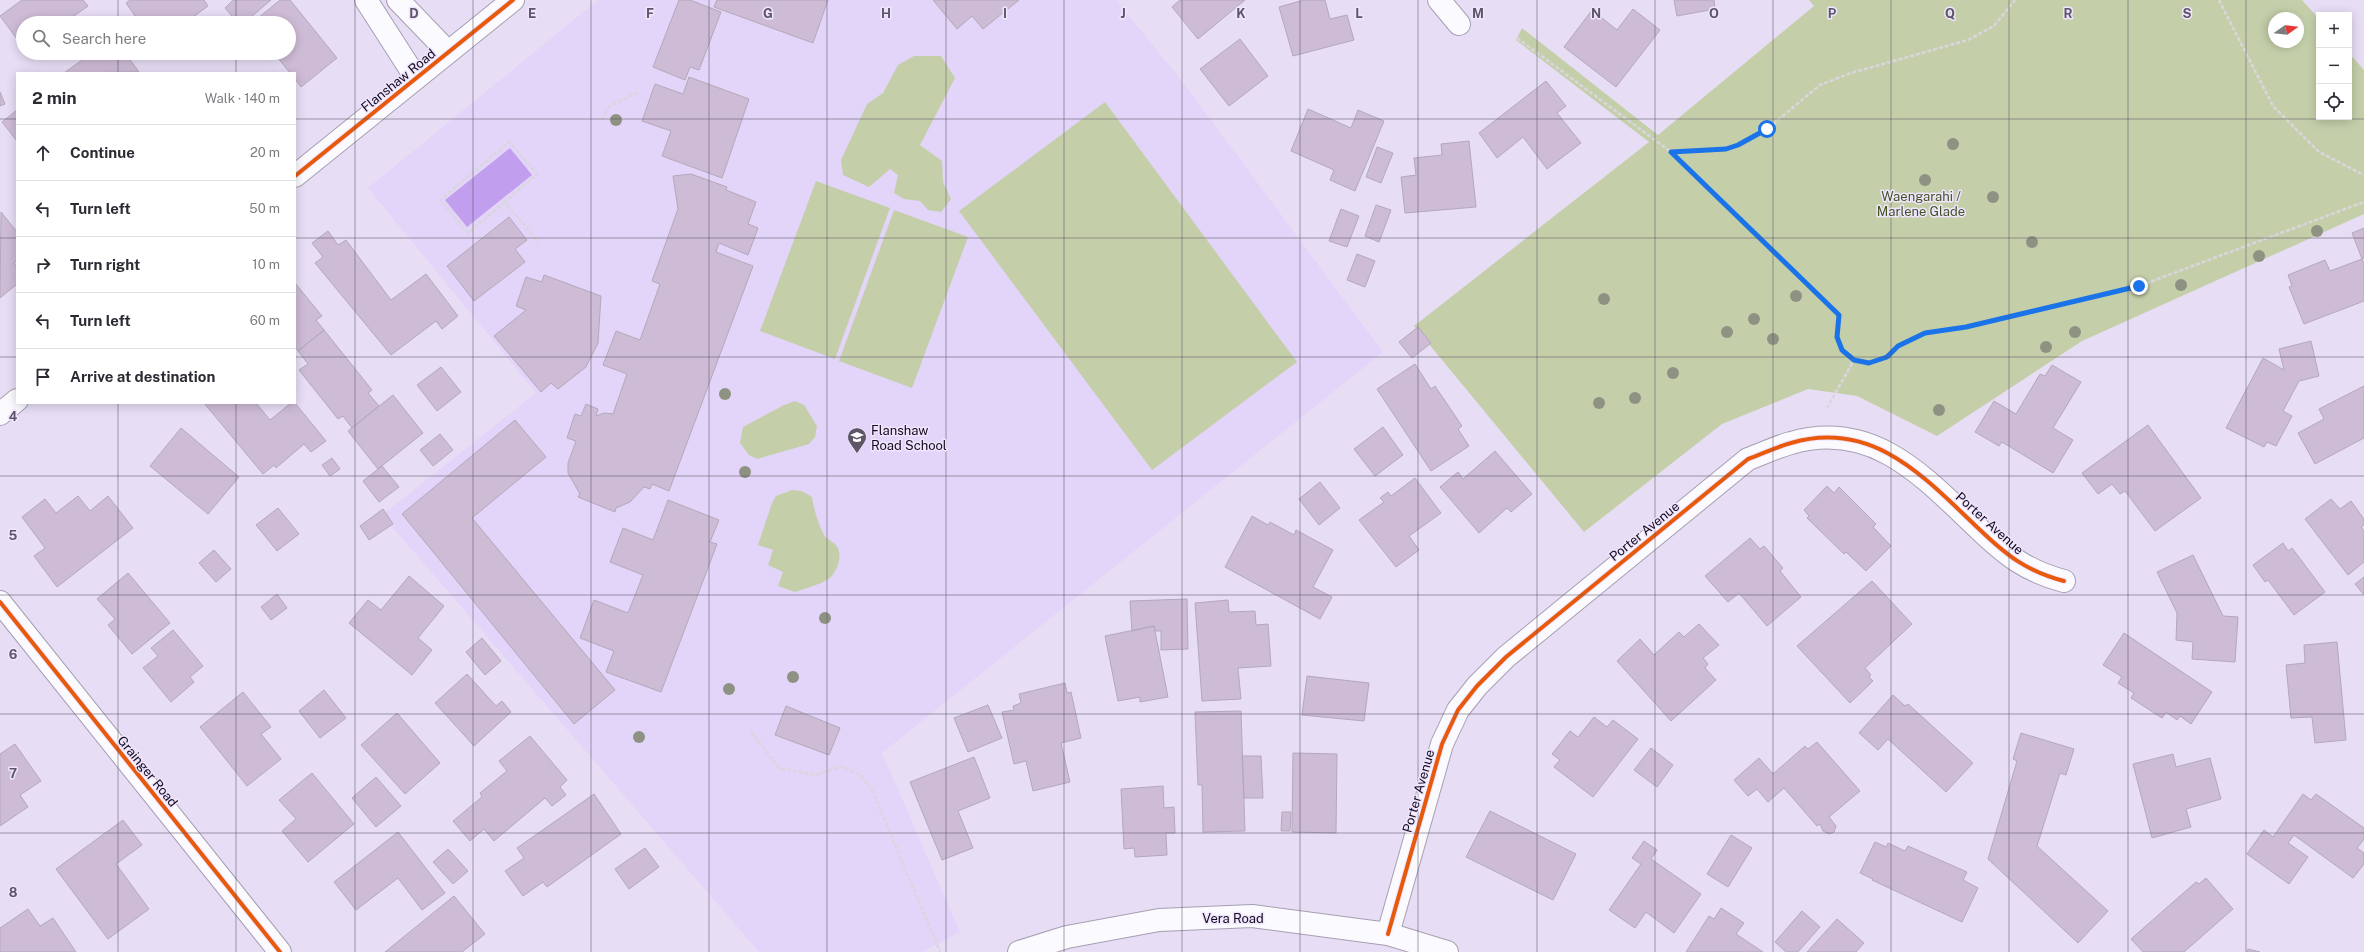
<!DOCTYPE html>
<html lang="en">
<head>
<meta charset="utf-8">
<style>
	body { margin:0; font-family:"Public Sans",sans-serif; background:#f7f7f7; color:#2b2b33 }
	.controls { position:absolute; right:12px; top:12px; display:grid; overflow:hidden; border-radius:0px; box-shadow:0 2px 10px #0003 }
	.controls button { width:36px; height:36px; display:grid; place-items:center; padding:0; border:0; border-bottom:1px solid #e1e1e2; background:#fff; color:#2b2b33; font:20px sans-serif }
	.compass { position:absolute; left:2268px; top:12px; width:36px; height:36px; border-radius:50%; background:#fff; box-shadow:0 2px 10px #0003; rotate:75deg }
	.stop { position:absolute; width:12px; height:12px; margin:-9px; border:3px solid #1a73e8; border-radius:50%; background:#fff }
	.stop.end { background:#1a73e8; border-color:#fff; box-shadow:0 1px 4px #0008 }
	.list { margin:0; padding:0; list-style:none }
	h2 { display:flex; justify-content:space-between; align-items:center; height:52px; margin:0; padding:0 16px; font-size:17px }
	h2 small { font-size:13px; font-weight:400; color:#7c7c81 }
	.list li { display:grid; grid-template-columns:26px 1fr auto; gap:12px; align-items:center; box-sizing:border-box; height:56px; padding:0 16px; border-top:1px solid #e1e1e2 }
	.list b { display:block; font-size:15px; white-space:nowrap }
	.list em { font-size:13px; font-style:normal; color:#7c7c81 }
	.icon { flex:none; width:22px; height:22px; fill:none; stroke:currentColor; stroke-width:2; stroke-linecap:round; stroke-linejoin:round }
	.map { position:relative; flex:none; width:2364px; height:952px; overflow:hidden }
	.search { position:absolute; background:#fff; box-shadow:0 2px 10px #0003; left:16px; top:16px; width:280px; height:44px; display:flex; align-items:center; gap:10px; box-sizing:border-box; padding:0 14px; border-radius:22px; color:#7c7c81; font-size:15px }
	.panel { position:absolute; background:#fff; box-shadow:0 2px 10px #0003; left:16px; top:72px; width:280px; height:332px; border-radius:0px }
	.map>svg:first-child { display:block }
</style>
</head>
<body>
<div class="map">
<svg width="2364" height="952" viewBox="0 0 2364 952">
	<rect width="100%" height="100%" fill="#e7def5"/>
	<path fill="#e3d4f9" d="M598 0H1116L1178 76 1383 352 882 753 960 932 922 952H759L382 515 536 393 368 188Z"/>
	<path fill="#c4cfaa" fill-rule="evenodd" d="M1809 0H2302L2319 19V117H2349V53L2364 70V214L2082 341 1937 436 1857 396 1808 389 1722 424 1584 532 1414 326 1649 142 1516 40 1522 28 1658 135 1814 6ZM2274 18H2298V42H2274Z
		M914 56H941L955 78 920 145 942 161 943 182 951 199 941 212 928 210 920 201 904 199 894 193 898 175 890 169 869 187 843 175 841 160 867 104 883 93 898 65Z
		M1105 102 1297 362 1152 470 959 211Z
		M816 181 890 208 835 359 760 331Z
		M894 210 968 237 912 388 839 361Z
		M795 401 804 405 817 426 815 437 809 444 757 459 749 455 740 443 743 427 784 405Z
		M792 490 802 491 812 497C814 510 818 523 824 535 827 540 833 541 836 545 844 555 837 574 827 580 821 584 803 589 795 592L778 586 783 572 768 565 773 550 758 545 772 503 776 496Z"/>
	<path fill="#c29eee" d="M510 148 532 175 467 227 445 200Z"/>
	<path fill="#cebbd6" stroke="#b3a9ba" d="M22 0H83L88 6 64 23H23V47L0 16Z
		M130 0H204L208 6 192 18 196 23H140L126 3Z
		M233 0H271L244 23H238L225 8Z
		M280 0H290L337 58 301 87 295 79V73H290L274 53H289V23H252Z
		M679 0H690L721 12 699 70 690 67 685 80 653 67Z
		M717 0H828L813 43 714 7Z
		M933 0H1019L983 29 972 16 957 29Z
		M1180 0H1245L1198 39 1172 7Z
		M1304 0H1325L1330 19 1347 15 1354 40 1293 56 1279 7Z
		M1674 0H1714L1715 9 1677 16Z
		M1633 9 1660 30 1616 87 1564 47 1592 10 1617 30Z
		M1240 39 1268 76 1229 106 1200 69Z
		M92 53H125L139 72 64 73Z
		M162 53H171L165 58Z
		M689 77 749 99 722 178 662 156 671 131 642 121 655 84 683 94Z
		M1546 81 1566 106 1557 113 1581 143 1547 169 1523 137 1497 158 1479 133Z
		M0 92 5 104 0 106Z
		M1308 109 1351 128 1358 110 1384 121 1355 191 1330 180 1334 170 1291 151Z
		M17 110V141L2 122Z
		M1469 141 1476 207 1405 213 1401 177 1416 175 1414 158 1442 155 1441 144Z
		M1377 147 1393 153 1381 183 1366 177Z
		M691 174 727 187 726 190 756 202 748 224 758 228 748 255 719 243 716 252 753 266 669 491 652 484 650 489 644 487 630 502 616 508 615 512 578 497 580 494 568 473V463L576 441 567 438 575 414 581 416 586 404 598 409 596 416 604 413 613 414 627 374 603 365 616 331 640 340 660 284 652 281 678 209 673 176Z
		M1376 205 1391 210 1379 242 1365 236Z
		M1341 209 1359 216 1347 247 1329 241Z
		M1 212 17 232V261L14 263 17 267V284L0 298Z
		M509 217 527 240 515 249 525 262 474 301 447 266Z
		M2364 228V258L2362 259 2352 233Z
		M328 231 338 245 346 240 391 300 426 274 458 316 442 329 436 321 391 355 315 263 323 257 312 243Z
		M1357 254 1375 261 1365 287 1347 280Z
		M2362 259 2364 264V301L2304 324 2289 287 2292 286 2288 275 2325 260 2330 271Z
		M544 275 601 296 598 343 586 367 558 389 551 383 541 392 494 336 526 310 516 306 526 277 542 282Z
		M295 283 322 316 316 320 324 330 298 351 295 347Z
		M1418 327 1431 343 1412 358 1399 342Z
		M324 330 372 390 368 393 379 406 352 428 343 416 338 419 299 370 308 364 298 351Z
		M2311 341 2319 376 2299 381 2283 411 2292 416 2276 446 2267 442 2264 447 2226 428 2263 358 2284 370 2279 349Z
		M1415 364 1431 389 1435 386 1462 426 1458 429 1469 446 1431 471 1377 389Z
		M2052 365 2081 382 2053 428 2073 440 2053 473 2002 442 1999 446 1975 432 1994 401 2016 414 2040 374 2045 376Z
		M441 367 461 392 437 411 417 385Z
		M2364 386V438L2315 464 2298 433 2324 419 2319 409Z
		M393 395 423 433 378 469 348 431Z
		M204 403H256L270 420 291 403H295L326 441 311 452 304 444 276 468 274 465 263 474Z
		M515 420 546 457 472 518 615 690 574 724 402 514Z
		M2148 425 2201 498 2155 531 2125 491 2120 494 2112 484 2098 494 2082 473Z
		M1383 427 1403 455 1375 476 1354 449Z
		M181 428 239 477 208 514 150 466Z
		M440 434 453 450 433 466 420 450Z
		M1495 451 1532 494 1511 512 1507 508 1479 533 1440 487 1458 472 1463 479Z
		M332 458 340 469 330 476 322 465Z
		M382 466 399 487 379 502 363 481Z
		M1415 478 1441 513 1409 536 1419 550 1396 567 1359 520 1384 502 1380 498 1388 492 1391 496Z
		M1320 482 1340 508 1319 525 1299 499Z
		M1827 486 1834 493 1839 487 1876 524 1873 527 1891 546 1866 571 1846 552 1844 554 1807 518 1809 516 1804 510Z
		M78 496 90 511 108 496 133 528 57 587 34 556 45 548 22 517 45 499 56 513Z
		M2331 499 2340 509 2351 501 2364 519V525L2361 527 2364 531V562L2348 575 2305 519Z
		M668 500 719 520 710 542 717 544 661 692 606 672 614 651 580 638 594 600 628 613 643 575 610 562 623 528 653 540Z
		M278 508 299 534 277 551 256 525Z
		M383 509 393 524 369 540 360 526Z
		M1252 516 1268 525 1270 522 1294 535 1296 530 1333 550 1313 587 1332 597 1320 619 1225 567Z
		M1750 538 1760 549 1764 546 1783 568 1780 571 1801 597 1767 626 1739 593 1728 602 1705 576Z
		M2283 543 2288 551 2292 548 2325 592 2294 615 2268 580 2265 582 2253 565Z
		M214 550 231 569 216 582 199 563Z
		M2193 555 2223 616 2238 617 2235 662 2192 659 2193 642 2176 640 2177 613 2157 572Z
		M128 573 170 623 132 654 108 625 115 619 97 599Z
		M409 576 444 606 418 638 432 650 412 675 349 623 368 600 381 610Z
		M2364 577V595L2355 584Z
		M1872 581 1912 624 1865 668 1871 675 1869 677 1873 681 1850 703 1797 646Z
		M277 594 287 608 271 620 261 607Z
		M1187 599 1188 649 1161 650V631H1155L1154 626 1132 631 1130 601Z
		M1228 600 1229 612 1255 611 1256 625 1268 624 1271 666 1238 668 1241 699 1202 701 1195 603Z
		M1699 624 1719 645 1703 658 1708 664 1705 668 1716 680 1671 721 1617 661 1640 639 1654 655 1679 632 1684 637Z
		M1154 626 1168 697 1140 702V697L1118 701 1105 636Z
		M173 630 203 666 190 677 194 682 171 702 143 668 158 656 151 648Z
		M2124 633 2212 692 2191 724 2180 716 2177 720 2166 712 2162 718 2131 698 2134 693 2118 683 2122 677 2103 665Z
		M482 638 501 661 485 675 466 652Z
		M2337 642 2346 740 2315 743 2312 717 2291 718 2286 665 2305 663 2304 645Z
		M467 674 496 706 502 701 511 712 474 746 435 703Z
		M1307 676 1369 683 1364 721 1302 715Z
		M1065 683 1067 693 1071 692 1081 738 1061 743 1070 782 1033 791 1026 761 1014 764 1002 712 1014 710 1013 706 1021 703 1019 694Z
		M324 690 346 718 320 738 299 711Z
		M243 692 271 727 261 734 281 759 247 786 200 727Z
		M1893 695 1905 706 1908 704 1973 763 1946 792 1888 739 1878 750 1859 733Z
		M988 705 1002 738 968 752 954 718Z
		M786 706 840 728 829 755 775 735Z
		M1241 711 1245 831 1203 832 1202 785H1198L1195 712Z
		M397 713 440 763 405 794 361 745Z
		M1594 717 1607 727 1613 720 1638 739 1593 797 1554 767 1560 760 1552 754 1570 731 1578 737Z
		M2021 733 2074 749 2066 775 2060 773 2037 846 2108 911 2078 943 1988 859 2017 761 2013 759Z
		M530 736 567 780 560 787 566 795 552 806 545 798 494 841 484 829 470 841 453 821 482 797 480 793 507 771 499 761Z
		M1817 742 1860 791 1829 817 1836 826 1834 832 1829 834 1823 831 1820 824 1817 826 1784 788 1768 802 1757 789 1748 796 1734 780 1759 758 1773 774 1805 746 1808 749Z
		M15 744 41 781 20 795 28 807 0 826V754Z
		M1651 748 1673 765 1657 787 1634 770Z
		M1293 753 1337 754 1336 833 1292 832Z
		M2173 754 2176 767 2210 758 2221 799 2186 809 2191 827 2152 838 2133 764Z
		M1242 756H1261L1263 798H1244Z
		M974 757 990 798 958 811 973 848 942 860 910 782Z
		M312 773 354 824 308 862 282 831 296 819 279 800Z
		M376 777 401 806 376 827 352 798Z
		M1163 786 1164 808 1174 807 1175 833H1166L1167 855 1135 857 1134 848 1124 849 1121 789Z
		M594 794 621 834 547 887 543 882 523 896 505 871 524 858 517 848Z
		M2303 794 2311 800 2316 794 2364 828V839L2357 848 2364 853V864L2353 878 2294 835 2288 843 2308 857 2289 884 2247 854 2264 830 2273 837Z
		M1490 811 1576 854 1553 900 1466 857Z
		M1282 812H1291L1290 831H1281Z
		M123 820 142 845 116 864 149 909 108 939 56 869Z
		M398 832 445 893 422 910 398 878 356 910 334 882Z
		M1731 835 1752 848 1728 887 1707 874Z
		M1644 841 1657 850 1651 859 1701 894 1674 933 1646 912 1635 928 1609 910 1641 864 1632 858Z
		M1875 842 1886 847 1888 843 1905 851 1908 846 1967 872 1963 880 1978 888 1962 922 1872 880 1873 879 1860 873Z
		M645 848 659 867 629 889 615 869Z
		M448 849 468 871 453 884 433 862Z
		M2206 878 2233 909 2184 952H2143L2131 939 2196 882 2199 884Z
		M454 896 485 934 462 952H385Z
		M1721 908 1744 923 1736 934 1763 952H1686L1709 916 1714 919Z
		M28 909 40 926 53 918 76 952H0V928Z
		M1802 911 1820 927 1798 952H1786L1775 942Z
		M1837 919 1864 943 1856 952H1807Z
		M2248 949 2260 952H2247Z"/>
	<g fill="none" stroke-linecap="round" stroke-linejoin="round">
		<g stroke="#a69fb1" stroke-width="24">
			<path id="minor" d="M366 0 416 78
				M398 0 448 52
				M1439 0 1459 24
				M0 602 280 952
				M1388 934 1442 744 1458 710 1477 686 1506 657 1748 459C1762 454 1776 447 1791 443 1873 419 1924 477 1978 528 2006 555 2026 571 2064 581
				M1019 952 1067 937 1159 920 1252 916 1388 934 1447 952"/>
		</g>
		<g stroke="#a69fb1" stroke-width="24">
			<path id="tertiary" d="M295 176 513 0
				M0 414 17 400"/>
		</g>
		<path stroke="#d9d6dd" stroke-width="2.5" stroke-dasharray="4 2" stroke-linecap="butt" d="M2219 0 2273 106 2319 152 2364 175
			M1517 38 1671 152 1725 149 1738 145 1767 129 1820 85 1851 73 1968 40 1994 26 2015 0
			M602 119 610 106 638 92
			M1671 153 1839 315C1834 337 1838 346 1854 360L1827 408
			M505 202 468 233 440 200 509 142 537 174 505 202 539 243
			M1854 360 1869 363 1887 357 1898 346 1925 333 1966 327 2139 286 2364 202
			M751 732 779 768 816 775 842 766 862 776 873 792 940 952"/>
		<use href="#minor" stroke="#fbfafe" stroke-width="22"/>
		<use href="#tertiary" stroke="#fbfafe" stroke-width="22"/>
		<g stroke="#efe5ff" stroke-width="6">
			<path id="cycleway" d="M295 176 513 0
				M0 602 280 952
				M1388 934 1442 744 1458 710 1477 686 1506 657 1748 459C1762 454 1776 447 1791 443 1873 419 1924 477 1978 528 2006 555 2026 571 2064 581"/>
		</g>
		<use href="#cycleway" stroke="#e8590c" stroke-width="4"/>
	</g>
	<g fill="#8e9282">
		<circle cx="616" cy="120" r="6"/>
		<circle cx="1953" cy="144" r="6"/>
		<circle cx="1925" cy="180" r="6"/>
		<circle cx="1993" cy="197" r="6"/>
		<circle cx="2317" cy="231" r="6"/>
		<circle cx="2032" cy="242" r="6"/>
		<circle cx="2259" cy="256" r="6"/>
		<circle cx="2181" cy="285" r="6"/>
		<circle cx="1796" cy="296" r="6"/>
		<circle cx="1604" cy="299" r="6"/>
		<circle cx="1754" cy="319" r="6"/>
		<circle cx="1727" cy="332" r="6"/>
		<circle cx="2075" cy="332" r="6"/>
		<circle cx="1773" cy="339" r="6"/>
		<circle cx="2046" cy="347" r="6"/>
		<circle cx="1673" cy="373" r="6"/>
		<circle cx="725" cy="394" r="6"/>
		<circle cx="1635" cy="398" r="6"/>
		<circle cx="1599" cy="403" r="6"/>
		<circle cx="1939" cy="410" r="6"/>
		<circle cx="745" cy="472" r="6"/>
		<circle cx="825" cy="618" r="6"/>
		<circle cx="793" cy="677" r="6"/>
		<circle cx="729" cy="689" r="6"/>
		<circle cx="639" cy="737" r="6"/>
	</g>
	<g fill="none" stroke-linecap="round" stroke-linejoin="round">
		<path stroke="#1a73e8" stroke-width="5" d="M1767 129 1738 145 1726 149 1671 152 1839 315 1837 337 1842 350 1854 360 1869 363 1887 357 1898 346 1925 333 1966 327 2139 286"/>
	</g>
	<path fill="none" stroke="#5d5667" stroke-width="1" stroke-opacity="0.55" d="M118 0V23M236 0V23M355 0V952M473 0V952M591 0V952M709 0V952M827 0V952M946 0V952M1064 0V952M1182 0V952M1300 0V952M1418 0V952M1537 0V952M1655 0V952M1773 0V952M1891 0V952M2009 0V952M2128 0V952M2246 0V952M118 53V73M236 53V73M0 119H17M295 119H2364M0 238H17M295 238H2364M0 357H17M295 357H2364M118 403V952M236 403V952M0 476H2364M0 595H2364M0 714H2364M0 833H2364"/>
	<defs>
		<g id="school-pin" transform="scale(1)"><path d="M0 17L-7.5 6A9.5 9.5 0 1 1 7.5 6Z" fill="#5d5667" stroke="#efe5ff"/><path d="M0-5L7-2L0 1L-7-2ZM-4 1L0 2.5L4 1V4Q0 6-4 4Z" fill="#fff"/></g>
	</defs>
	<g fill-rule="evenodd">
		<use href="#school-pin" x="857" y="437"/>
	</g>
	<g text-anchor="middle" stroke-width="3" stroke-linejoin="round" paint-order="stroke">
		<g font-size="13" fill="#130c1b" stroke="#efe5ff">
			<text transform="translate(398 80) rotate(-39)" y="5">Flanshaw Road</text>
			<text transform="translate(1990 523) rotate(42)" y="5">Porter Avenue</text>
			<text transform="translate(1644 531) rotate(-39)" y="5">Porter Avenue</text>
			<text transform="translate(148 771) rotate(51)" y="5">Grainger Road</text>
			<text transform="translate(1418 791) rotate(-74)" y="5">Porter Avenue</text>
			<text x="1233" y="923">Vera Road</text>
		</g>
		<g font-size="13" fill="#455323" stroke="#efe5ff">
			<text x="1921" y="201">Waengarahi /<tspan x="1921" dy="15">Marlene Glade</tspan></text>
		</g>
		<g font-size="13" fill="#130c1b" stroke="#efe5ff" text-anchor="start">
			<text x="871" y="435">Flanshaw<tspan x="871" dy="15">Road School</tspan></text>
		</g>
	</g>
	<g font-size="13" text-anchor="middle" font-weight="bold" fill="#5d5667" stroke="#efe5ff" stroke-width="3" stroke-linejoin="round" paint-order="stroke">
		<text x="414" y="18">D</text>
		<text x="532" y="18">E</text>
		<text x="650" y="18">F</text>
		<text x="768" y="18">G</text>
		<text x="886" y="18">H</text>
		<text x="1005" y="18">I</text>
		<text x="1123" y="18">J</text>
		<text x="1241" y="18">K</text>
		<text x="1359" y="18">L</text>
		<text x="1478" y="18">M</text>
		<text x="1596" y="18">N</text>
		<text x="1714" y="18">O</text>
		<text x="1832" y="18">P</text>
		<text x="1950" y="18">Q</text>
		<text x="2068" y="18">R</text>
		<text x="2187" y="18">S</text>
		<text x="13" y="421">4</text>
		<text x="13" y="540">5</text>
		<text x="13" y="659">6</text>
		<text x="13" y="778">7</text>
		<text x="13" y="897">8</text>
	</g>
</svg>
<div class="controls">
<button>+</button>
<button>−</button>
<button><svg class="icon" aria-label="locate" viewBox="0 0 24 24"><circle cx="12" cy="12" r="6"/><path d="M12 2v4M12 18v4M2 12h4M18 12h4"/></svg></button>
</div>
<svg class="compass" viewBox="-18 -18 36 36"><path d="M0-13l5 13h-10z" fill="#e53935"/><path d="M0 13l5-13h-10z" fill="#7c7c81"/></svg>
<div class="stop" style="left:1767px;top:129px"></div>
<div class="stop end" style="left:2139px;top:286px"></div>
<div class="search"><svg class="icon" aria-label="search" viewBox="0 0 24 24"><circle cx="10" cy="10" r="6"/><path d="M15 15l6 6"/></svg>Search here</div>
<section class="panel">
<h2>2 min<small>Walk · 140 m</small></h2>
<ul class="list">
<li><svg class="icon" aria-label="ahead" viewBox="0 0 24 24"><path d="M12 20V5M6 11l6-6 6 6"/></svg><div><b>Continue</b></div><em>20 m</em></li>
<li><svg class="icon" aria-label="left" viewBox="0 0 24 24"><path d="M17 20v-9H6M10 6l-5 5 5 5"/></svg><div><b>Turn left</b></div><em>50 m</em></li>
<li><svg class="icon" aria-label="right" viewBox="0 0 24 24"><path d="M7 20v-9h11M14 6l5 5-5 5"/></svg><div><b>Turn right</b></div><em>10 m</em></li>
<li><svg class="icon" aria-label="left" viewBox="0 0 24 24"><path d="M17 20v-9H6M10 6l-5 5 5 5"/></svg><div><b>Turn left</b></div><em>60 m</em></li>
<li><svg class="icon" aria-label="arrive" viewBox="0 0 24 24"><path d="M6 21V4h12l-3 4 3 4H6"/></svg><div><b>Arrive at destination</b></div></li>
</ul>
</section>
</div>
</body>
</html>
